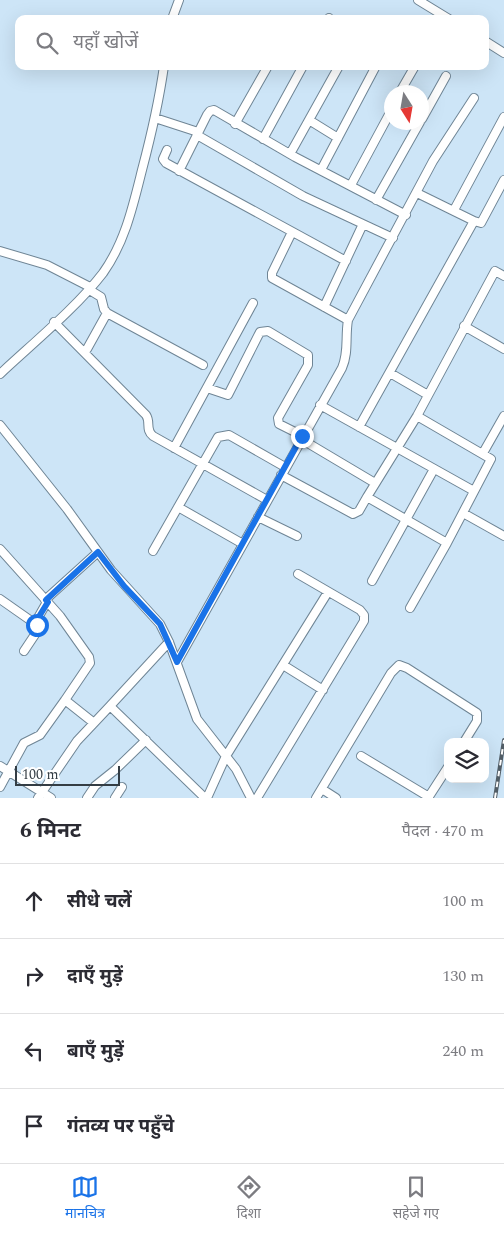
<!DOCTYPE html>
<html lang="hi">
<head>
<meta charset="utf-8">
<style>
	body { margin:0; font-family:Spectral,"Noto Sans Devanagari",serif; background:#f2f2f3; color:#2b2b33 }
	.controls { position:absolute; right:15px; bottom:15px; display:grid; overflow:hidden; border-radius:10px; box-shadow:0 5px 20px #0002 }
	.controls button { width:45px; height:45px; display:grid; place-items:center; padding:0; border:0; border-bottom:1px solid #e1e1e2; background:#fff; color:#2b2b33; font:25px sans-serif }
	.compass { position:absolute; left:384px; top:85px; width:45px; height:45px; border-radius:50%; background:#fff; box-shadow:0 5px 20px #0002; rotate:169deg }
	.scale { position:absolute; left:15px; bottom:12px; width:105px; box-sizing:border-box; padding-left:5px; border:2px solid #343d44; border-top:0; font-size:14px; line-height:18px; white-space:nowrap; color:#343d44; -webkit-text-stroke:4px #fff; paint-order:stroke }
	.stop { position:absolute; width:15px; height:15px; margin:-11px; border:4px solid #1a73e8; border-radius:50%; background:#fff }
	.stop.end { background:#1a73e8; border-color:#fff; box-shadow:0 1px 5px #0008 }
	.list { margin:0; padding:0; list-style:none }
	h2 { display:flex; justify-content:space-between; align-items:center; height:65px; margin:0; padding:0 20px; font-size:21px }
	h2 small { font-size:16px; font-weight:400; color:#7c7c81 }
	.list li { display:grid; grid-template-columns:32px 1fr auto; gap:15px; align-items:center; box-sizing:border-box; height:75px; padding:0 20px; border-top:1px solid #e1e1e2 }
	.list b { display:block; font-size:19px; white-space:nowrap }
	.list em { font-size:16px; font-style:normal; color:#7c7c81 }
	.icon { flex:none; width:28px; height:28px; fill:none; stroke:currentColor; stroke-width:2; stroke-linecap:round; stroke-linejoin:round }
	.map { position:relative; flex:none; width:504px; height:798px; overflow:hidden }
	.search { position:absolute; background:#fff; box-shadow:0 5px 20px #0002; left:15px; right:15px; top:15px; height:55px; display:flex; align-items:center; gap:12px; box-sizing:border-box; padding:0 18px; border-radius:10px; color:#7c7c81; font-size:19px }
	.sheet { height:365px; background:#fff }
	nav { display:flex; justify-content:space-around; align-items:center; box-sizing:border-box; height:70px; border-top:1px solid #e1e1e2; background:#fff; font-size:14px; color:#7c7c81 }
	nav a { display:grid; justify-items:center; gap:2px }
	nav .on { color:#1a73e8 }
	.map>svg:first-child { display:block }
</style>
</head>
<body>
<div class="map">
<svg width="504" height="798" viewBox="0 0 504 798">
	<rect width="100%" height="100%" fill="#cde5f7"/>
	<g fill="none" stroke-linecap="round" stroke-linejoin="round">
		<g stroke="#6f8595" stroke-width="10">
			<path id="minor" d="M418 0 449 19
				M172 19 179 0
				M329 19V18
				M485 41 504 53
				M400 92 415 66
				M155 118 198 132
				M422 119 446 76
				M309 120 338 138
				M235 124 268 66
				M197 135 303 196 393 238
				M263 139 303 66
				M167 150 163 159 166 163 346 261
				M290 154 339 66
				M321 170 376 66
				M179 171 207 115 210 111 214 110 295 157 406 215
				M351 185 392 109
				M376 200 420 122
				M454 210 504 117
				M474 221 481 223 504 180
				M292 232 272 273V278L348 320
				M0 251 47 265 90 287
				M88 289 101 297 104 309 107 313 203 365
				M324 307 363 224
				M54 322 146 415C151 422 145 430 153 436L267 500
				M464 326 504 349
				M87 349 107 313
				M390 373 428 395
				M0 374C32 344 77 307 103 273 125 242 133 206 142 170 151 136 159 101 164 66
				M207 388 228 395 260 332 268 331 308 355V365L278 418 279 424 303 436
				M320 405 474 491
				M0 425 67 509 111 570 160 624 169 642 197 719 236 769 251 798
				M359 427 474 221 417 193
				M301 439 375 483
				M174 448 253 303
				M483 453 504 416
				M281 475 353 514 359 511 367 497 447 543 491 459 417 416
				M367 497 417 416 495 271 504 276
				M178 507 243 544
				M463 513 504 536
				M258 517 297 536
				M0 549 60 616 89 657 90 663 65 700 94 723
				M153 551 218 437 229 435 285 467
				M372 581 434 469
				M0 599 37 625 38 630 24 651
				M45 600 98 552
				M410 608 447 543
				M35 623 47 602
				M169 642 110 706 205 798
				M177 662 342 368C349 352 345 337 348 320L433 161 474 98
				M283 665 323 690
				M361 756 429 797
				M0 766 51 798
				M0 787 24 743 40 735 65 700
				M322 789 336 798
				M38 798 77 741 110 706
				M87 798 95 786 115 770 146 740
				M115 798 122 787
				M207 798 226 756 328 592
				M257 798 364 621V615L360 610 298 574
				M316 798 391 673 399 665 407 668 477 713V721L464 742
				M428 798 448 767"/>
		</g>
		<use href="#minor" stroke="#fff" stroke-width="8"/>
		<g stroke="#525e67" stroke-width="4">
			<path id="rail" d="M495 798 504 740"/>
		</g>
		<use href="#rail" stroke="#fff" stroke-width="2" stroke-dasharray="5.5" stroke-linecap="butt"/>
	</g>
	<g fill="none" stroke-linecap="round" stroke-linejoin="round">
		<path stroke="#1a73e8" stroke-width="6" d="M37 625 35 623 48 602 46 600 98 552 124 586 160 624 177 662 302 436"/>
	</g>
</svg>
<div class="controls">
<button><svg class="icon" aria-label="layers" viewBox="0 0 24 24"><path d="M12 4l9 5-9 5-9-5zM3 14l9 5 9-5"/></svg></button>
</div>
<svg class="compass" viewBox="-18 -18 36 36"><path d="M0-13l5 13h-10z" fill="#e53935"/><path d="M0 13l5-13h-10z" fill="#7c7c81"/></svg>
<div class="scale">100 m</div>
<div class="stop" style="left:37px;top:625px"></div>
<div class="stop end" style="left:302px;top:436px"></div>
<div class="search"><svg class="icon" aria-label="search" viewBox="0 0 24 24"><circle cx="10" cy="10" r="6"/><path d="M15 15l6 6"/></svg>यहाँ खोजें</div>
</div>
<section class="sheet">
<h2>6 मिनट<small>पैदल · 470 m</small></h2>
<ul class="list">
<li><svg class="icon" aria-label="ahead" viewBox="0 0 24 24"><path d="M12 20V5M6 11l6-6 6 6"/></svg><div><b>सीधे चलें</b></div><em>100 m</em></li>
<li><svg class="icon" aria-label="right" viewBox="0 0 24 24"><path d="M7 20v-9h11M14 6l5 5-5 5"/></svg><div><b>दाएँ मुड़ें</b></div><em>130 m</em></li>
<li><svg class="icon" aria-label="left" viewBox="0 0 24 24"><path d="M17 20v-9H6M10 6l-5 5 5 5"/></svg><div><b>बाएँ मुड़ें</b></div><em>240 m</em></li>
<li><svg class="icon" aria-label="arrive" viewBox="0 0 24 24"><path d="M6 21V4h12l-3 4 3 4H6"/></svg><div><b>गंतव्य पर पहुँचे</b></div></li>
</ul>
</section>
<nav>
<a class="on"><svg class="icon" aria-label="map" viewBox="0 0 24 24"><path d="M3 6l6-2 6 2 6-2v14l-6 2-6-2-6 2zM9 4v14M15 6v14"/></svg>मानचित्र</a>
<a><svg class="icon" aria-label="directions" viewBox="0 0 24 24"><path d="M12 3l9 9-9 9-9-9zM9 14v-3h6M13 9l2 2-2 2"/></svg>दिशा</a>
<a><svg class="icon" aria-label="saved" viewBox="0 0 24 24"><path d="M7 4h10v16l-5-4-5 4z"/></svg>सहेजे गए</a>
</nav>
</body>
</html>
